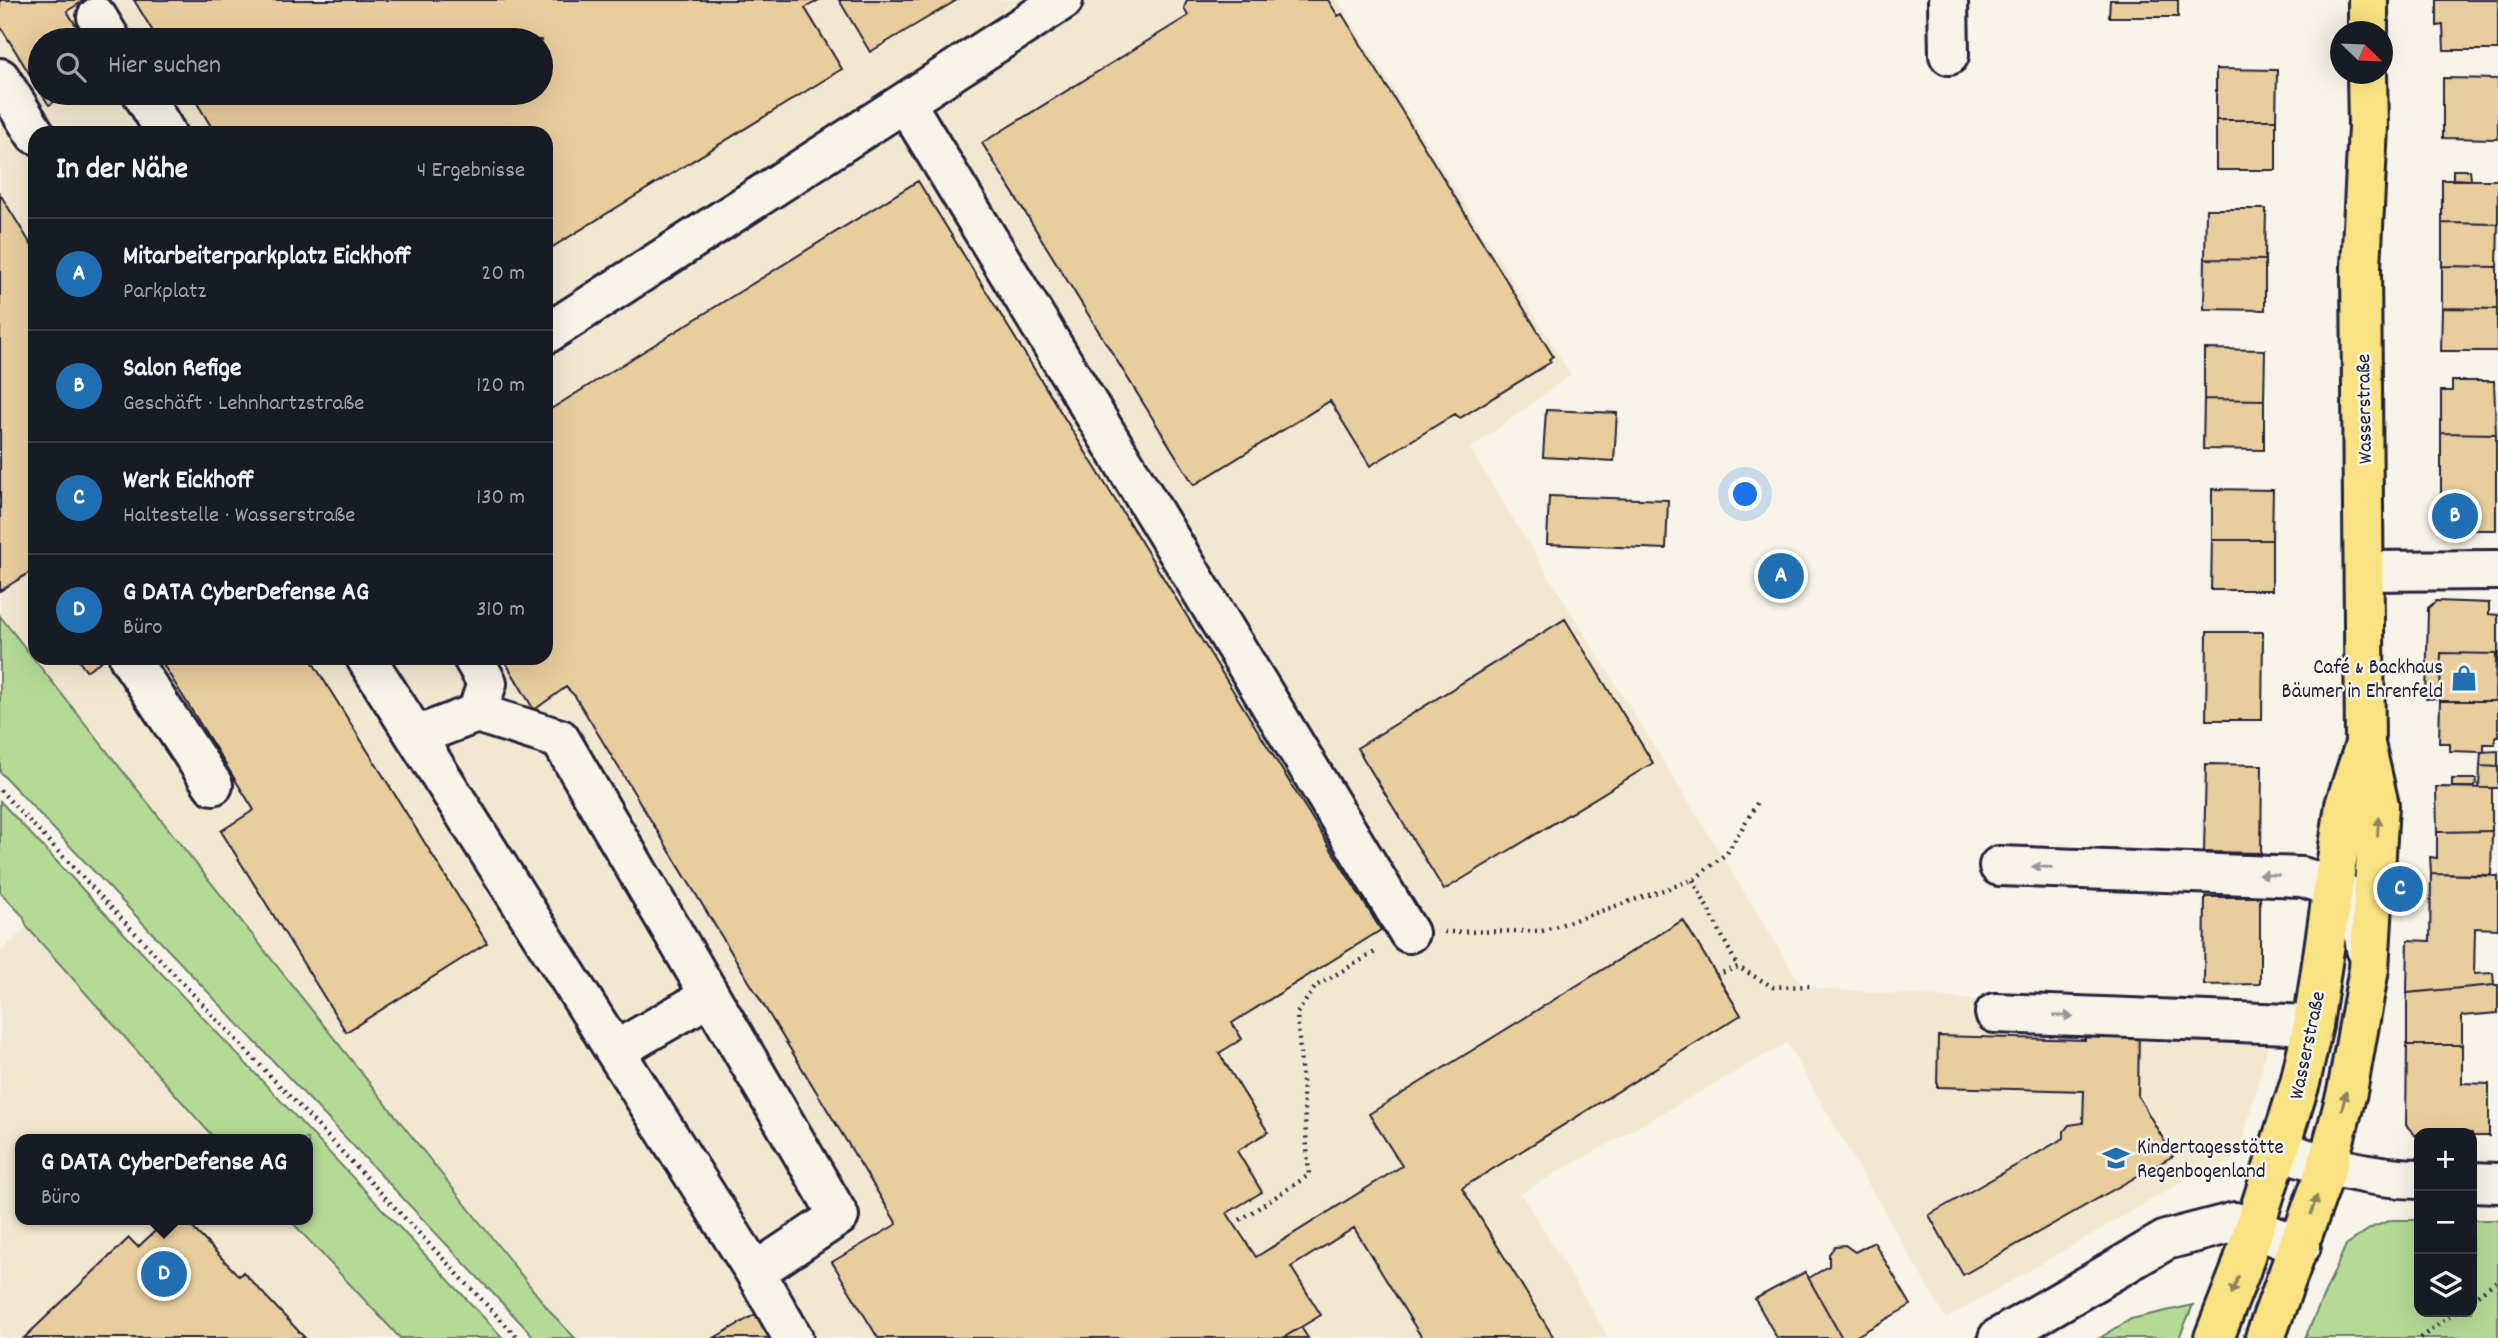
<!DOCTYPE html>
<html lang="de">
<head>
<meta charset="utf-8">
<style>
	body { margin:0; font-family:Dekko,sans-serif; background:#20242c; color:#f1f3f6 }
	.controls { position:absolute; right:21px; bottom:21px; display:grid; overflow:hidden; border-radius:14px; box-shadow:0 7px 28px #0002 }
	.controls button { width:63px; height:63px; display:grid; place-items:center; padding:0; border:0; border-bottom:2px solid #363941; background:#171b24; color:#f1f3f6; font:35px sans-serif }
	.compass { position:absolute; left:2330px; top:21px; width:63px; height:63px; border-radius:50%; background:#171b24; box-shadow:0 7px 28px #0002; rotate:113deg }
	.you { position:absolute; left:1746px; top:495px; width:24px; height:24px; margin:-18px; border:5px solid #fff; border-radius:50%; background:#1a73e8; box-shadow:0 0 0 10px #1a73e833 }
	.badge { display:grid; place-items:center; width:46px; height:46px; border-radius:50%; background:#1f6fb2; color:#fff; font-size:23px; font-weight:700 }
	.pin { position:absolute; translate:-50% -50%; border:4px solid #fff; box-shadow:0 2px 7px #0006 }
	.popup { position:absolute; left:15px; top:1134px; width:298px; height:91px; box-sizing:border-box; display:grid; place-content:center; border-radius:14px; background:#171b24; filter:drop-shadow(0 2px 5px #0005); font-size:23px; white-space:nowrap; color:#9ea1a6 }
	.popup b { font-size:26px; color:#f1f3f6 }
	.popup::after { content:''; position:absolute; left:50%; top:100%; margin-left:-14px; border:14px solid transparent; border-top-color:#171b24 }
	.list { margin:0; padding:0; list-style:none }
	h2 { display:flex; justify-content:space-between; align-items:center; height:91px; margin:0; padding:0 28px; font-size:30px }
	h2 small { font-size:23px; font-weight:400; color:#9ea1a6 }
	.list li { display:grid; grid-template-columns:46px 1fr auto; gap:21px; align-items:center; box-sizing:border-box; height:112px; padding:0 28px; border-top:2px solid #363941 }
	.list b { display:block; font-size:26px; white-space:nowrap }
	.list p { margin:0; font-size:23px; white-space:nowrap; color:#9ea1a6 }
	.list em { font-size:23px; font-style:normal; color:#9ea1a6 }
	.icon { flex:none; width:38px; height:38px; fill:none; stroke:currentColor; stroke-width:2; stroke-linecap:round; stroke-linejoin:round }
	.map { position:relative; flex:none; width:2498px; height:1338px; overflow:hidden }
	.search { position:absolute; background:#171b24; box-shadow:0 7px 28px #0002; left:28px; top:28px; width:525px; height:77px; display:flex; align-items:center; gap:18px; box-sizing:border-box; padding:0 24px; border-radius:38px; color:#9ea1a6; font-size:26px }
	.panel { position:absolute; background:#171b24; box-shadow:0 7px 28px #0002; left:28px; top:126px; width:525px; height:539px; border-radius:21px }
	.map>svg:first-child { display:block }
</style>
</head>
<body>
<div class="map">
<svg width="2498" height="1338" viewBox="0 0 2498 1338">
	<rect width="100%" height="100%" fill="#f7f3e8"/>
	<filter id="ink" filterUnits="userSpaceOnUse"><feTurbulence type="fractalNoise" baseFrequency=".0143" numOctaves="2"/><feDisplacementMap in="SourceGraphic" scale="14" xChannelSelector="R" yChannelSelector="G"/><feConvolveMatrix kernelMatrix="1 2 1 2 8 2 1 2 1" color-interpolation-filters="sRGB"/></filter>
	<g filter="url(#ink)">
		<path fill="#f2e8d2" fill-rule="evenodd" d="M0 0H1338L1571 375 1470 449 1803 987 2019 1003 2271 1033 2240 1152 2229 1164 2197 1173 1946 1319 1787 1043 1521 1193 1609 1338H575L553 1316 0 616ZM40 40H541V93H40ZM35 133H546V658H35Z
			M27 927 215 1139H20V1220H290L400 1338H0V952Z"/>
		<path fill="#b4da95" stroke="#6b7e68" stroke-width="2" d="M0 616 553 1315 575 1338H535L0 772Z
			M0 801 503 1338H400L290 1220H308V1139H215L27 927 23 916 0 892Z
			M2391 1220H2419V1312H2472V1220H2498V1338H2305L2346 1245 2371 1228Z
			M2193 1305 2179 1338H2100L2131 1319Z"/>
		<path fill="#e8cd9d" stroke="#22223b" stroke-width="2" d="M0 0H85L67 11 85 40H40V91L0 26Z
			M134 0H819L805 8 842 69 546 251V133H215L191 93H541V40H158Z
			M839 0H957L870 52Z
			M1187 0H1328L1338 16 1342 14 1553 356 1549 359 1551 362 1460 418 1455 414 1370 466 1330 401 1194 485 982 143 1188 16 1184 8Z
			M2110 0H2178V17H2109Z
			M2437 0H2498V50H2444L2443 25 2437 26Z
			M2216 69 2277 70 2276 120H2216Z
			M2443 78 2498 79V139L2443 138Z
			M41 93H70L49 105Z
			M2216 120H2276V170H2216Z
			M2453 170H2470L2471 180 2453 179Z
			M2442 180H2498V224L2442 223Z
			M918 181 1381 930 1232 1023 1242 1039 1219 1053 1268 1132 1237 1151 1262 1192 1227 1213 1256 1257 1402 1166 1369 1114 1683 920 1741 1015 1462 1188 1554 1338H1422L1354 1228 1291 1267 1321 1315 1283 1338H878L832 1262 897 1224 575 696 566 687 534 710 503 658H546V412Z
			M0 194 35 251V569L0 591Z
			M2206 209H2266L2265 260 2205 259Z
			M2442 223 2498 224 2497 267 2442 266Z
			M2205 259 2265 260V310L2204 309Z
			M2442 266 2497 267V309L2442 308Z
			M2442 308 2497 309V351H2441Z
			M2204 349 2265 350 2264 400 2204 399Z
			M2452 381H2494L2496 434 2441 433V391H2452Z
			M2204 399 2264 400V450L2203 449Z
			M1546 410 1617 413 1614 461 1543 457Z
			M2441 433 2496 434V530H2452L2441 519Z
			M2212 489 2273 490 2272 540H2212Z
			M1549 496 1668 500 1666 549 1547 544Z
			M2212 540H2272V590H2211Z
			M2436 601 2489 603V614L2498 615V701H2495L2496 654 2441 653 2440 698 2426 699 2428 608Z
			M1565 619 1653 763 1444 890 1357 748Z
			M2207 632H2263L2262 720H2206Z
			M2441 653 2496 654 2495 701H2440Z
			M77 658H106L86 671Z
			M159 658H310L487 943 346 1032 221 831 254 810Z
			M2440 701H2498V737H2495V744H2484V752H2481L2450 751V743H2439Z
			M2498 751V767L2480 766 2481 752Z
			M2206 764 2262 765 2261 853 2204 852Z
			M2480 766 2498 767V788H2479Z
			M2452 779H2476L2475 787H2452Z
			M2436 787 2492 788V831L2437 832Z
			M2492 831 2491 875 2431 874 2430 857 2437 858V832Z
			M2431 874 2498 876V929L2475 928 2474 974 2493 973 2494 985 2407 993 2408 940 2430 941Z
			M2205 897H2260V984L2204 985Z
			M2494 985H2498V1013L2462 1016V1045H2407V993Z
			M2085 1028 2139 1029 2138 1096 2173 1156 1963 1275 1929 1215 2064 1138V1131L2069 1125 2083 1123 2084 1091 1937 1087 1938 1036 2085 1040Z
			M2407 1045H2462V1083L2489 1084V1136H2472V1133H2419L2416 1136 2406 1125Z
			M167 1220H185L239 1276 243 1272 305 1338H24L129 1238 138 1247Z
			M1874 1242 1911 1305 1853 1338H1842L1805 1272 1809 1278 1829 1266V1254L1835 1246 1845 1245 1855 1252Z
			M1805 1272 1842 1338H1777L1755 1299Z
			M763 1310 779 1338H714Z
			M1301 1327 1308 1338H1283Z"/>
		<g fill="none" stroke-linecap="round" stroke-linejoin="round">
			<g stroke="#22223b" stroke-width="44">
				<path id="minor" d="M1948 0 1949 55
					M97 17 111 40
					M0 78 35 134
					M142 93 166 133
					M905 102 1409 933
					M546 334 1063 0
					M2364 571 2498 570
					M129 658 213 785
					M366 658 755 1272 839 1216 560 739 477 713 487 683 473 658
					M416 736 477 713
					M1999 866 2302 877C2354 893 2358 895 2366 949
					M1995 1013 2313 1025
					M615 1051 710 996
					M2280 1150C2326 1166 2370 1178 2419 1179
					M2472 1182 2498 1183
					M755 1272 793 1338
					M1998 1338 2166 1240 2235 1222 2301 1246"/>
			</g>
			<g stroke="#22223b" stroke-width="44">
				<path id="major" d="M2368 32V0
					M2214 1338 2240 1272 2300 1083 2313 1025 2345 805 2365 744
					M2265 1338 2327 1167 2347 1092 2369 969 2379 805 2365 744 2361 267 2368 127 2367 74"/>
			</g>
			<path stroke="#22223b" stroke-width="4.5" stroke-dasharray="2 5" stroke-linecap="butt" d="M0 790 518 1338
				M1693 880 1738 967
				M1444 932 1542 931 1693 880 1727 853 1759 800
				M1716 975 1738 967 1773 987 1811 986
				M1240 1220 1309 1175 1297 1013 1316 986 1377 951
				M2472 1299 2498 1280
				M2420 1338 2455 1312"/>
			<use href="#minor" stroke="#f7f3e8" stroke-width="38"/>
			<use href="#major" stroke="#f8e281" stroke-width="38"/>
		</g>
		<defs><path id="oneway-solid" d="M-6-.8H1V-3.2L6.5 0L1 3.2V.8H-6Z" transform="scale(1.75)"/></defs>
		<g fill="#8d825e">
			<use href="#oneway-solid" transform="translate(2378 827) rotate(-87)"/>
			<use href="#oneway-solid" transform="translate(2344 1101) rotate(-76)"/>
			<use href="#oneway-solid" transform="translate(2314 1205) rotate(-72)"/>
			<use href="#oneway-solid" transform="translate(2235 1285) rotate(111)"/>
		</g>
		<g fill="#97959a">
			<use href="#oneway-solid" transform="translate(2042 867) rotate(-178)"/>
			<use href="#oneway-solid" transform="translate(2269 875) rotate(-178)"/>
			<use href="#oneway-solid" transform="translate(2063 1016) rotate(2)"/>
		</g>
	</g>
	<defs>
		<g id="shop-bare" transform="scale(2.1)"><path d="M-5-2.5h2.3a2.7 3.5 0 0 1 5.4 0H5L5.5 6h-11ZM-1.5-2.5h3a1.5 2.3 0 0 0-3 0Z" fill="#1f6fb2" stroke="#f7f3e8" stroke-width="2.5" paint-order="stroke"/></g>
		<g id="school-bare" transform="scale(2.1)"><path d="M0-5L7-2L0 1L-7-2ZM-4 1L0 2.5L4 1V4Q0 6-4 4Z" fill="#1f6fb2" stroke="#f7f3e8" stroke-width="2.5" paint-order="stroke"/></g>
	</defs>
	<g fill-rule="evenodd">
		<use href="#shop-bare" x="2464" y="678"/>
		<use href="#school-bare" x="2116" y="1158"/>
	</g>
	<g text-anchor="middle" stroke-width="5" stroke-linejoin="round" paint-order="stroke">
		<g font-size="21" fill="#22223b" stroke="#f7f3e8">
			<text transform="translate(2363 409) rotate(-91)" y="7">Wasserstraße</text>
			<text transform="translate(2306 1045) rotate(-78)" y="7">Wasserstraße</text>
		</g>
		<g font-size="21" fill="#22223b" stroke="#f7f3e8" text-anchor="end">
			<text x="2443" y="673">Café &amp; Backhaus<tspan x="2443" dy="24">Bäumer in Ehrenfeld</tspan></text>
			<text x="2137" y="1153" text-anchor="start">Kindertagesstätte<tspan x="2137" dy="24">Regenbogenland</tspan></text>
		</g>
	</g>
</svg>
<div class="controls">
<button>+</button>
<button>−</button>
<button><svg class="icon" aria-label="layers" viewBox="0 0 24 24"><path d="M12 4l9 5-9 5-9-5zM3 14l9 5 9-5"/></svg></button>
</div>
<svg class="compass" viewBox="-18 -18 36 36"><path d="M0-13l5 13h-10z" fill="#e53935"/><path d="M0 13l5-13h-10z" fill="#9ea1a6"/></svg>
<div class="you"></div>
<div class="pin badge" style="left:1781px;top:576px">A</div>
<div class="pin badge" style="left:2455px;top:516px">B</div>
<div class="pin badge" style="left:2400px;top:889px">C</div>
<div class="pin badge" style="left:164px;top:1274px">D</div>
<div class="popup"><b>G DATA CyberDefense AG</b>Büro</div>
<div class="search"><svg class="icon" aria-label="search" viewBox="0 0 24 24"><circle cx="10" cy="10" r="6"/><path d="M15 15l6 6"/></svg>Hier suchen</div>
<section class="panel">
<h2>In der Nähe<small>4 Ergebnisse</small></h2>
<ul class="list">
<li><span class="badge">A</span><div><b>Mitarbeiterparkplatz Eickhoff</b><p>Parkplatz</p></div><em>20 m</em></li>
<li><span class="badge">B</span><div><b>Salon Refige</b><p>Geschäft · Lehnhartzstraße</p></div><em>120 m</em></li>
<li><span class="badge">C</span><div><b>Werk Eickhoff</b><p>Haltestelle · Wasserstraße</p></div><em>130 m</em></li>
<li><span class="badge">D</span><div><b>G DATA CyberDefense AG</b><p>Büro</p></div><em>310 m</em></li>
</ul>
</section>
</div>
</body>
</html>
